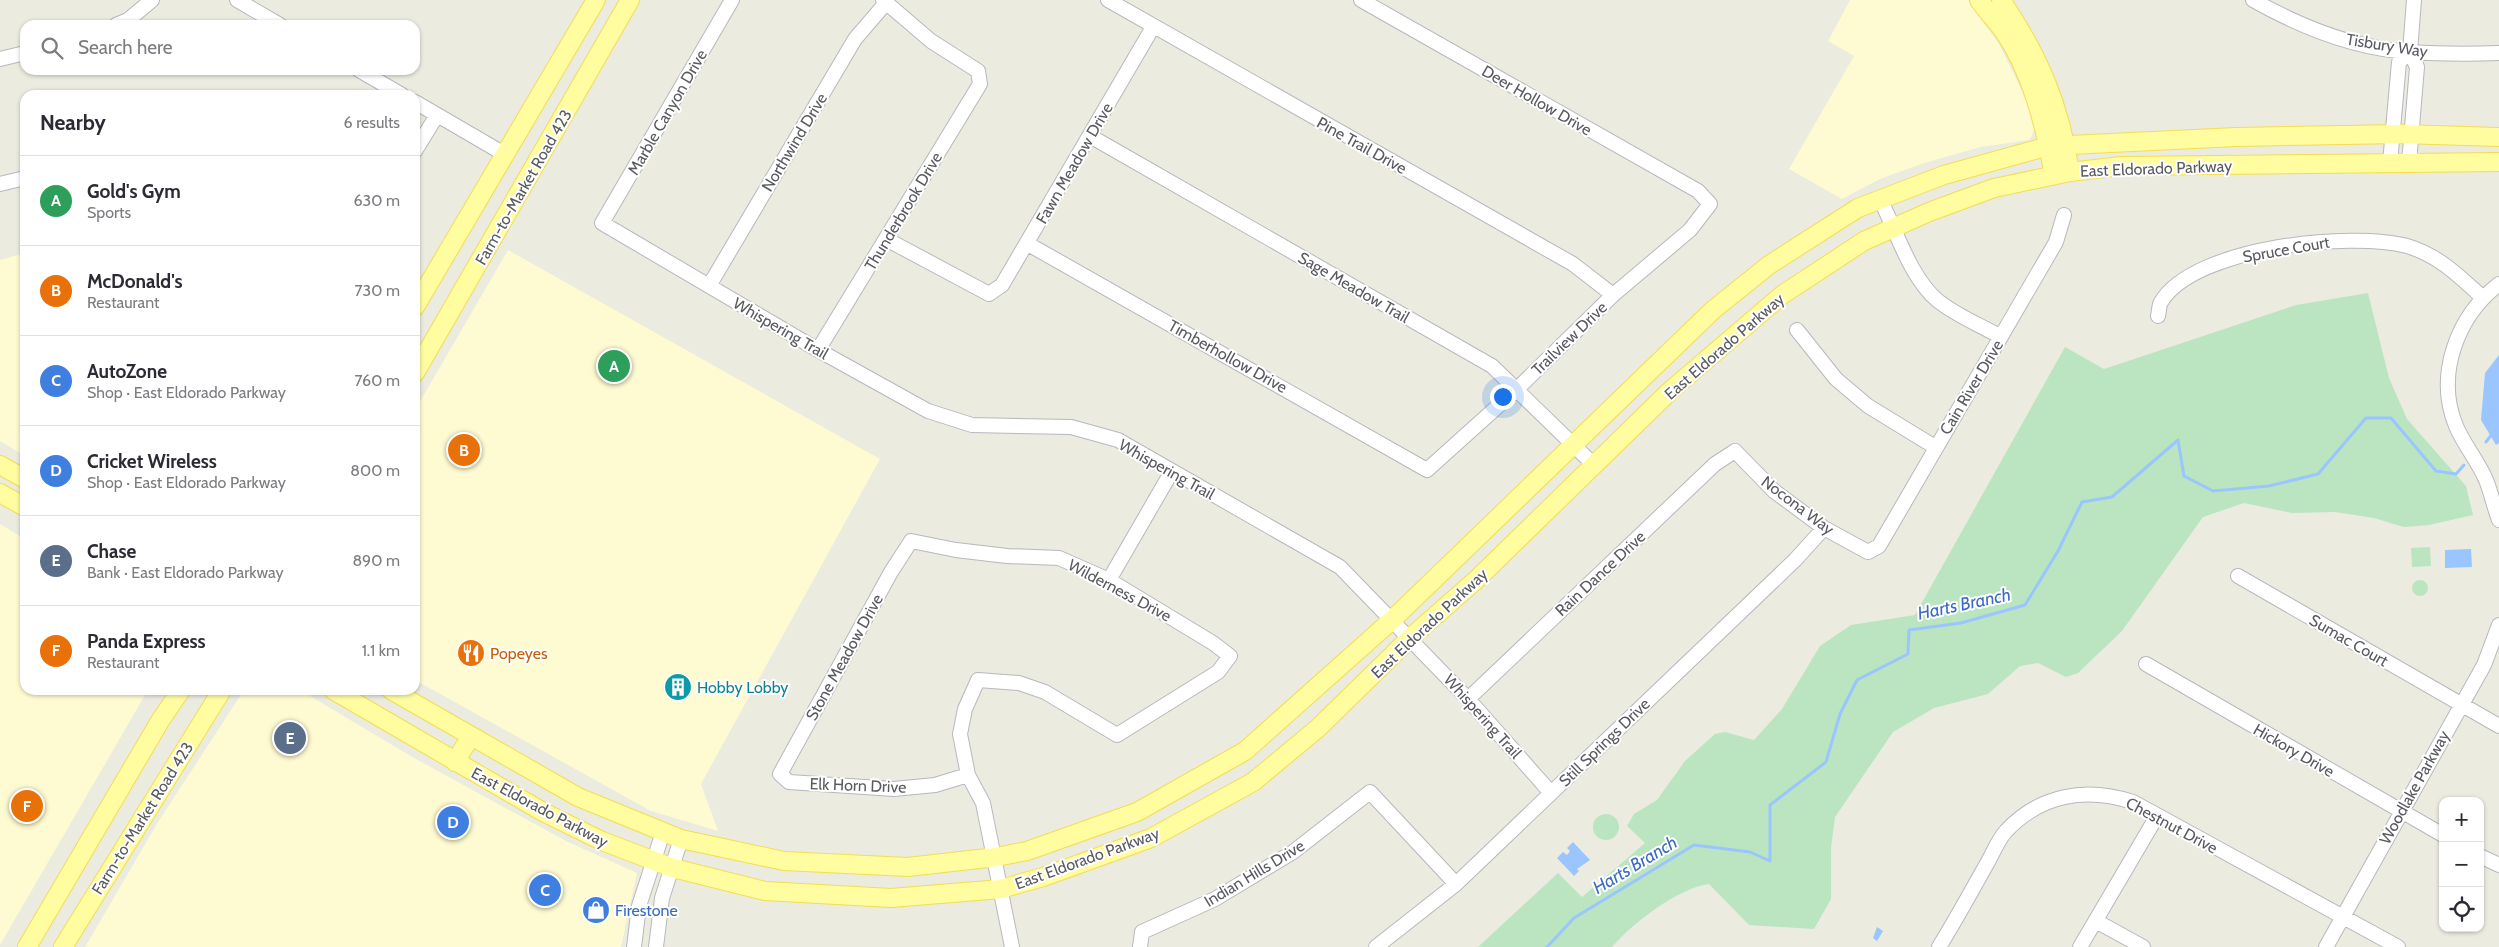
<!DOCTYPE html>
<html lang="en">
<head>
<meta charset="utf-8">
<style>
	body { margin:0; font-family:Cabin,sans-serif; background:#f2f2f3; color:#2b2b33 }
	.controls { position:absolute; right:15px; bottom:15px; display:grid; overflow:hidden; border-radius:10px; box-shadow:0 1px 4px #0004 }
	.controls button { width:45px; height:45px; display:grid; place-items:center; padding:0; border:0; border-bottom:1px solid #e1e1e2; background:#fff; color:#2b2b33; font:25px sans-serif }
	.you { position:absolute; left:1502px; top:396px; width:18px; height:18px; margin:-12px; border:4px solid #fff; border-radius:50%; background:#1a73e8; box-shadow:0 0 0 8px #1a73e833 }
	.badge { display:grid; place-items:center; width:32px; height:32px; border-radius:50%; background:#ec5124; color:#fff; font-size:16px; font-weight:700 }
	.pin { position:absolute; translate:-50% -50%; border:2px solid #fff; box-shadow:0 1px 5px #0006 }
	.list { margin:0; padding:0; list-style:none }
	h2 { display:flex; justify-content:space-between; align-items:center; height:65px; margin:0; padding:0 20px; font-size:21px }
	h2 small { font-size:16px; font-weight:400; color:#7c7c81 }
	.list li { display:grid; grid-template-columns:32px 1fr auto; gap:15px; align-items:center; box-sizing:border-box; height:90px; padding:0 20px; border-top:1px solid #e1e1e2 }
	.list b { display:block; font-size:19px; white-space:nowrap }
	.list p { margin:0; font-size:16px; white-space:nowrap; color:#7c7c81 }
	.list em { font-size:16px; font-style:normal; color:#7c7c81 }
	.icon { flex:none; width:28px; height:28px; fill:none; stroke:currentColor; stroke-width:2; stroke-linecap:round; stroke-linejoin:round }
	.map { position:relative; flex:none; width:2499px; height:947px; overflow:hidden }
	.search { position:absolute; background:#fff; box-shadow:0 1px 4px #0004; left:20px; top:20px; width:400px; height:55px; display:flex; align-items:center; gap:12px; box-sizing:border-box; padding:0 18px; border-radius:15px; color:#7c7c81; font-size:19px }
	.panel { position:absolute; background:#fff; box-shadow:0 1px 4px #0004; left:20px; top:90px; width:400px; height:605px; border-radius:15px }
	.map>svg:first-child { display:block }
</style>
</head>
<body>
<div class="map">
<svg width="2499" height="947" viewBox="0 0 2499 947">
	<rect width="100%" height="100%" fill="#ecebdf"/>
	<path fill="#fefad1" d="M1850 0H1968L1999 44 2025 97 2035 128 2031 137 2029 140 1981 147 1924 163 1880 179 1842 199 1789 169 1854 56 1828 41Z
		M508 250 880 459 701 784 718 831 651 811 415 680V410Z
		M25 253V456L0 441V260Z
		M0 524 25 539V690H148L0 945Z
		M244 690H300L414 758 566 841 637 873 621 947H85L158 822Z"/>
	<path fill="#bae5c0" d="M2368 293 2389 378 2407 419 2466 486 2473 515 2429 525 2404 527 2374 518 2335 512 2292 513 2244 503 2203 517 2122 631 2078 673 2066 677 2038 663 2020 666 1988 694 1934 708 1893 732 1835 817 1831 848V899L1814 929 1749 925 1709 884C1678 888 1633 923 1612 947H1478L1558 873 1582 897 1645 843 1627 826 1634 814 1657 800 1685 761 1715 734 1725 732 1754 740 1782 709 1820 646 1851 625 1915 615 2065 347 2104 369 2296 305Z
		M2430 547 2431 566 2412 567 2411 548Z
		M2412 588a8 8 0 1 1 16 0a8 8 0 1 1-16 0Z
		M1593 827a13 13 0 1 1 26 0a13 13 0 1 1-26 0Z"/>
	<path fill="#9bc5ff" d="M2499 355V443L2496 445 2481 420 2485 373Z
		M2471 549 2472 567 2445 568V550Z
		M1573 842 1590 860 1577 869 1579 871 1574 876 1557 858 1563 852 1567 855 1570 851 1567 848Z
		M1877 927 1883 931 1877 941 1873 938Z"/>
	<g fill="none" stroke-linecap="round" stroke-linejoin="round">
		<path stroke="#9bc5ff" stroke-width="3" d="M2486 442 2492 434
			M1547 947 1574 918 1694 845 1750 852 1770 861V805L1826 762 1840 714 1857 680 1908 654 1909 630 1961 623 2025 605 2058 551 2082 502 2112 497 2178 440 2184 476 2213 491 2269 486 2318 474 2366 418H2391L2436 471 2456 474 2464 465"/>
		<g stroke="#b7b8be" stroke-width="16">
			<path id="minor" d="M237 0 280 25
				M732 0 602 223 818 350 928 411 972 425 1071 427 1118 440 1340 567 1468 699 1551 793
				M1108 0 1573 264 1613 295
				M2253 0C2301 27 2356 49 2411 52 2440 54 2470 54 2499 53
				M116 25 128 20 152 0
				M0 59 25 53
				M359 70 402 95
				M415 102 506 155
				M1090 136 1492 366 1595 466
				M415 151 437 115
				M2390 163 2399 62 2410 52
				M2409 163 2417 67 2410 52 2414 0
				M0 184 25 178
				M1880 199C1896 230 1910 277 1937 300 1955 315 1980 325 2001 337
				M886 239 989 294 1002 285 1153 27
				M1028 244 1427 470 1517 389 1613 295 1690 230 1710 204 1698 191 1361 0
				M2499 284C2457 316 2435 375 2456 426 2464 445 2478 461 2486 480 2491 492 2494 507 2499 520
				M709 286 855 39 885 4
				M2158 316C2159 312 2159 305 2161 302 2194 247 2351 231 2407 246 2438 255 2459 276 2482 297
				M1797 330 1836 379 1868 406 1935 447
				M818 350 980 84 978 71 931 41 883 0
				M2238 576 2499 726
				M1109 580 1172 471
				M2146 664 2443 835
				M1468 699 1715 464 1735 451 1774 491 1824 528 1868 552 1879 546 2056 242 2064 215
				M968 775 935 785 894 789 789 782 780 774 891 572 911 541 956 550 1007 556 1059 558 1109 580 1213 643 1230 656 1218 672 1117 735 1045 692 1019 683 978 680 965 709 960 734 968 775 983 803 1012 947
				M2480 856 2499 865
				M2096 921 2143 947
				M634 947 639 906 663 832
				M656 947 662 898 681 839
				M1140 947 1142 932 1215 899 1293 852 1370 792 1456 884
				M1376 947 1456 884 1795 560 1824 528
				M1939 947C1955 921 1970 894 1985 867 1992 856 1997 841 2006 831 2041 794 2086 787 2133 802L2398 947
				M2080 947 2157 816
				M2326 947 2484 665 2499 625"/>
		</g>
		<g stroke="#f4dd50" stroke-width="20">
			<path id="major" d="M1979 0C1986 10 1995 20 2003 30 2032 72 2045 126 2054 175
				M2001 0C2039 56 2060 105 2070 172
				M415 307 596 0
				M415 373 630 0
				M0 465 25 479
				M0 493 25 507
				M333 690 543 812 602 841 673 868 765 891 891 898 1001 889 1043 877 1151 838 1253 782 1318 728 1410 638 1476 580 1671 390 1782 295 1864 241 1929 212 1994 188 2070 172 2121 166 2499 162
				M391 690 578 797 681 839 784 861 908 867 996 857 1027 851 1137 812 1245 751 1392 620 1713 310 1769 265 1858 208 1944 175 2049 146 2236 137 2401 134 2499 137
				M455 762 471 736
				M27 947 160 721 181 690
				M63 947 222 690"/>
		</g>
		<use href="#minor" stroke="#fff" stroke-width="14"/>
		<use href="#major" stroke="#fffda0" stroke-width="18"/>
	</g>
	<defs>
		<g id="restaurant-disc" transform="scale(1.4375)"><circle r="9.5" fill="#e8710a" stroke="#fff"/><path d="M-5-6h1v4h1v-4h1v4h1v-4h1v5L-1.5 .5V6h-2V.5L-5-1ZM5-6V6H3V1.5H1.5Q1.5-4 5-6Z" fill="#fff"/></g>
		<g id="building-disc" transform="scale(1.4375)"><circle r="9.5" fill="#0f9aa8" stroke="#fff"/><path d="M-4-6H4V6H1V3H-1V6H-4ZM-2.5-4.3h1.7v1.8h-1.7ZM.8-4.3h1.7v1.8H.8ZM-2.5-1h1.7V.8h-1.7ZM.8-1h1.7V.8H.8Z" fill="#fff"/></g>
		<g id="shop-disc" transform="scale(1.4375)"><circle r="9.5" fill="#3f7fe0" stroke="#fff"/><path d="M-5-2.5h2.3a2.7 3.5 0 0 1 5.4 0H5L5.5 6h-11ZM-1.5-2.5h3a1.5 2.3 0 0 0-3 0Z" fill="#fff"/></g>
	</defs>
	<g fill-rule="evenodd">
		<use href="#restaurant-disc" x="471" y="653"/>
		<use href="#building-disc" x="678" y="687"/>
		<use href="#shop-disc" x="596" y="910"/>
	</g>
	<g text-anchor="middle" stroke-width="4" stroke-linejoin="round" paint-order="stroke">
		<g font-size="16" fill="#585a60" stroke="#fff">
			<text transform="translate(2387 45) rotate(9)" y="6">Tisbury Way</text>
			<text transform="translate(1537 100) rotate(30)" y="6">Deer Hollow Drive</text>
			<text transform="translate(667 112) rotate(-60)" y="6">Marble Canyon Drive</text>
			<text transform="translate(794 142) rotate(-59)" y="6">Northwind Drive</text>
			<text transform="translate(1362 145) rotate(29)" y="6">Pine Trail Drive</text>
			<text transform="translate(1074 163) rotate(-60)" y="6">Fawn Meadow Drive</text>
			<text transform="translate(2156 168) rotate(-2)" y="6">East Eldorado Parkway</text>
			<text transform="translate(523 187) rotate(-60)" y="6">Farm-to-Market Road 423</text>
			<text transform="translate(903 211) rotate(-59)" y="6">Thunderbrook Drive</text>
			<text transform="translate(2286 249) rotate(-10)" y="6">Spruce Court</text>
			<text transform="translate(1354 287) rotate(30)" y="6">Sage Meadow Trail</text>
			<text transform="translate(781 328) rotate(30)" y="6">Whispering Trail</text>
			<text transform="translate(1569 338) rotate(-44)" y="6">Trailview Drive</text>
			<text transform="translate(1724 346) rotate(-41)" y="6">East Eldorado Parkway</text>
			<text transform="translate(1228 356) rotate(29)" y="6">Timberhollow Drive</text>
			<text transform="translate(1971 387) rotate(-59)" y="6">Cain River Drive</text>
			<text transform="translate(1167 469) rotate(29)" y="6">Whispering Trail</text>
			<text transform="translate(1798 505) rotate(37)" y="6">Nocona Way</text>
			<text transform="translate(1600 573) rotate(-43)" y="6">Rain Dance Drive</text>
			<text transform="translate(1120 590) rotate(28)" y="6">Wilderness Drive</text>
			<text transform="translate(1429 623) rotate(-43)" y="6">East Eldorado Parkway</text>
			<text transform="translate(2349 640) rotate(30)" y="6">Sumac Court</text>
			<text transform="translate(844 657) rotate(-61)" y="6">Stone Meadow Drive</text>
			<text transform="translate(1483 716) rotate(48)" y="6">Whispering Trail</text>
			<text transform="translate(1604 742) rotate(-44)" y="6">Still Springs Drive</text>
			<text transform="translate(2294 750) rotate(30)" y="6">Hickory Drive</text>
			<text transform="translate(858 785) rotate(2)" y="6">Elk Horn Drive</text>
			<text transform="translate(2414 787) rotate(-61)" y="6">Woodlake Parkway</text>
			<text transform="translate(540 807) rotate(28)" y="6">East Eldorado Parkway</text>
			<text transform="translate(142 818) rotate(-58)" y="6">Farm-to-Market Road 423</text>
			<text transform="translate(2172 825) rotate(28)" y="6">Chestnut Drive</text>
			<text transform="translate(1087 858) rotate(-20)" y="6">East Eldorado Parkway</text>
			<text transform="translate(1254 873) rotate(-31)" y="6">Indian Hills Drive</text>
		</g>
		<g font-size="16" fill="#c56008" stroke="#fff" text-anchor="start">
			<text x="490" y="659">Popeyes</text>
		</g>
		<g font-size="16" fill="#0d838f" stroke="#fff" text-anchor="start">
			<text x="697" y="693">Hobby Lobby</text>
		</g>
		<g font-size="16" fill="#366cbe" stroke="#fff" text-anchor="start">
			<text x="615" y="916">Firestone</text>
		</g>
		<g font-size="18" font-style="italic" fill="#3d6bc4" stroke="#fff">
			<text transform="translate(1964 604) rotate(-12)" y="6">Harts Branch</text>
			<text transform="translate(1635 865) rotate(-31)" y="6">Harts Branch</text>
		</g>
	</g>
</svg>
<div class="controls">
<button>+</button>
<button>−</button>
<button><svg class="icon" aria-label="locate" viewBox="0 0 24 24"><circle cx="12" cy="12" r="6"/><path d="M12 2v4M12 18v4M2 12h4M18 12h4"/></svg></button>
</div>
<div class="you"></div>
<div class="pin badge" style="left:614px;top:366px;background:#2e9e5b">A</div>
<div class="pin badge" style="left:464px;top:450px;background:#e8710a">B</div>
<div class="pin badge" style="left:545px;top:890px;background:#3f7fe0">C</div>
<div class="pin badge" style="left:453px;top:822px;background:#3f7fe0">D</div>
<div class="pin badge" style="left:290px;top:738px;background:#5c6f8a">E</div>
<div class="pin badge" style="left:27px;top:806px;background:#e8710a">F</div>
<div class="search"><svg class="icon" aria-label="search" viewBox="0 0 24 24"><circle cx="10" cy="10" r="6"/><path d="M15 15l6 6"/></svg>Search here</div>
<section class="panel">
<h2>Nearby<small>6 results</small></h2>
<ul class="list">
<li><span class="badge" style="background:#2e9e5b">A</span><div><b>Gold's Gym</b><p>Sports</p></div><em>630 m</em></li>
<li><span class="badge" style="background:#e8710a">B</span><div><b>McDonald's</b><p>Restaurant</p></div><em>730 m</em></li>
<li><span class="badge" style="background:#3f7fe0">C</span><div><b>AutoZone</b><p>Shop · East Eldorado Parkway</p></div><em>760 m</em></li>
<li><span class="badge" style="background:#3f7fe0">D</span><div><b>Cricket Wireless</b><p>Shop · East Eldorado Parkway</p></div><em>800 m</em></li>
<li><span class="badge" style="background:#5c6f8a">E</span><div><b>Chase</b><p>Bank · East Eldorado Parkway</p></div><em>890 m</em></li>
<li><span class="badge" style="background:#e8710a">F</span><div><b>Panda Express</b><p>Restaurant</p></div><em>1.1 km</em></li>
</ul>
</section>
</div>
</body>
</html>
